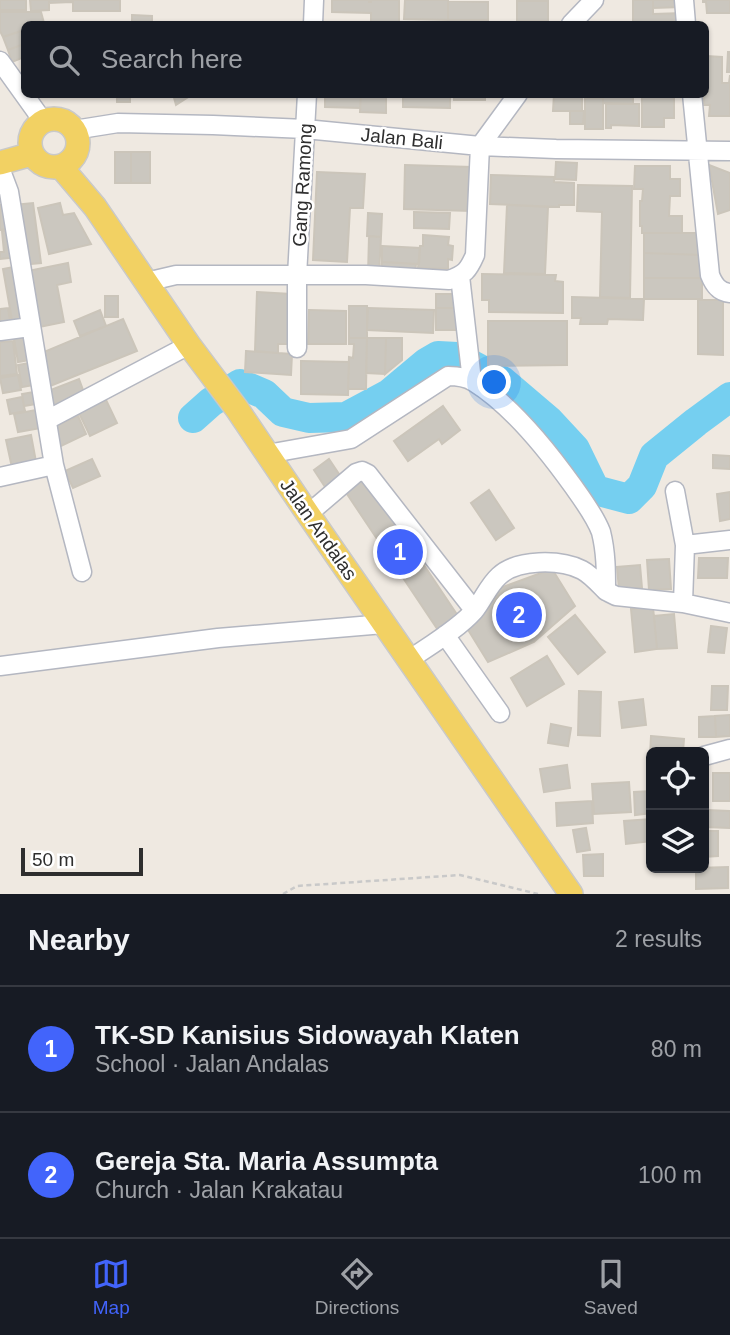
<!DOCTYPE html>
<html lang="en">
<head>
<meta charset="utf-8">
<style>
	body { margin:0; font-family:Helvetica,sans-serif; background:#20242c; color:#f1f3f6 }
	.controls { position:absolute; right:21px; bottom:21px; display:grid; overflow:hidden; border-radius:10px; box-shadow:0 2px 5px #0004 }
	.controls button { width:63px; height:63px; display:grid; place-items:center; padding:0; border:0; border-bottom:2px solid #363941; background:#171b24; color:#f1f3f6; font:35px sans-serif }
	.scale { position:absolute; left:21px; bottom:18px; width:122px; box-sizing:border-box; padding-left:7px; border:4px solid #2e2e2e; border-top:0; font-size:19px; line-height:24px; white-space:nowrap; color:#2e2e2e; -webkit-text-stroke:5px #fff; paint-order:stroke }
	.you { position:absolute; left:495px; top:383px; width:24px; height:24px; margin:-18px; border:5px solid #fff; border-radius:50%; background:#1a73e8; box-shadow:0 0 0 10px #1a73e833 }
	.badge { display:grid; place-items:center; width:46px; height:46px; border-radius:50%; background:#4264fb; color:#fff; font-size:23px; font-weight:700 }
	.pin { position:absolute; translate:-50% -50%; border:4px solid #fff; box-shadow:0 2px 7px #0006 }
	.list { margin:0; padding:0; list-style:none }
	h2 { display:flex; justify-content:space-between; align-items:center; height:91px; margin:0; padding:0 28px; font-size:30px }
	h2 small { font-size:23px; font-weight:400; color:#9ea1a6 }
	.list li { display:grid; grid-template-columns:46px 1fr auto; gap:21px; align-items:center; box-sizing:border-box; height:126px; padding:0 28px; border-top:2px solid #363941 }
	.list b { display:block; font-size:26px; white-space:nowrap }
	.list p { margin:0; font-size:23px; white-space:nowrap; color:#9ea1a6 }
	.list em { font-size:23px; font-style:normal; color:#9ea1a6 }
	.icon { flex:none; width:38px; height:38px; fill:none; stroke:currentColor; stroke-width:2; stroke-linecap:round; stroke-linejoin:round }
	.map { position:relative; flex:none; width:730px; height:894px; overflow:hidden }
	.search { position:absolute; background:#171b24; box-shadow:0 2px 5px #0004; left:21px; right:21px; top:21px; height:77px; display:flex; align-items:center; gap:18px; box-sizing:border-box; padding:0 24px; border-radius:10px; color:#9ea1a6; font-size:26px }
	.sheet { height:343px; background:#171b24 }
	nav { display:flex; justify-content:space-around; align-items:center; box-sizing:border-box; height:98px; border-top:2px solid #363941; background:#171b24; font-size:19px; color:#9ea1a6 }
	nav a { display:grid; justify-items:center; gap:4px }
	nav .on { color:#4264fb }
	.map>svg:first-child { display:block }
</style>
</head>
<body>
<div class="map">
<svg width="730" height="894" viewBox="0 0 730 894">
	<rect width="100%" height="100%" fill="#efe9e1"/>
	<g fill="none" stroke-linecap="round" stroke-linejoin="round">
		<path stroke="#75cff0" stroke-width="30" d="M193 418 211 402 240 384 264 394 283 412 309 418 346 417 389 394 426 363 438 356 457 357 502 381 549 421 575 449 595 490 629 499 642 486 654 456 696 422 730 397"/>
	</g>
	<path fill="#cbc7bf" stroke="#cbc5ba" stroke-width="2" d="M0 0H26V10H0Z
		M30 0H49V10L31 11Z
		M49 0H71V2L49 3Z
		M73 0H120V11H73Z
		M332 0H369V2H371V0H399V23H371V13L332 12Z
		M405 0H448V20L404 19Z
		M633 0H653V14L683 13V24H633Z
		M653 0H682V7L653 8Z
		M703 0H730V13H707L706 2H703Z
		M448 1 488 2V20H448Z
		M517 1H548V21H517Z
		M0 12H41L44 23 39 24H24V30L3 37 0 31Z
		M132 15 152 16V24H132Z
		M24 30V44L8 50 3 37Z
		M24 44V57L12 62 8 50Z
		M728 52H730V72H727Z
		M706 56 722 57V83H729L730 75V116H709L710 105H704V94H706Z
		M107 94H136L135 96H130V102H117V96Z
		M173 94H193L176 105Z
		M325 94H361L360 108 325 107Z
		M361 94H383V96H386V113L360 112Z
		M403 94H450V108L403 107Z
		M454 94H488L485 98V100H454Z
		M554 94H582V111H553Z
		M585 94H600V98H585Z
		M603 94H633V104L603 103Z
		M642 94H674V118H664V127H642Z
		M585 98H603V129H585Z
		M606 104H639V126L611 125V128H606Z
		M570 111H584L583 124H570Z
		M115 152H131V183H115Z
		M131 152H150V183H131Z
		M556 162 577 163 576 180 555 179Z
		M405 165 472 167 471 211 404 209Z
		M709 165 730 173V210L718 214Z
		M635 166H670V179H680V196H670L669 216H682V233H642V226H640V201H642L643 189H634Z
		M317 172 365 174 363 208H350L347 262 313 260Z
		M491 175 554 177V182L574 183V205H559V207L490 204Z
		M578 185 632 186 630 298 600 297 602 212 577 211Z
		M33 203 41 263 20 265 14 205Z
		M60 203 63 215 74 213 91 244 49 254 38 208Z
		M9 204 13 228 0 230V205Z
		M507 205 548 207 545 274 504 273Z
		M414 212 450 213 449 229 414 228Z
		M368 213 382 214 381 237 367 236Z
		M14 229 17 257 0 259V252H4L2 231Z
		M644 233H703V255L644 253Z
		M423 235 449 237 448 245 453 246 452 260 448 259V269L418 268 420 246H423Z
		M369 236 381 237 379 275H368Z
		M382 246 420 248 419 264 382 262Z
		M644 253 703 255 702 278H644Z
		M382 262 416 264 415 277 381 275Z
		M68 263 71 282 57 285 64 322 34 328 23 272Z
		M19 266 29 324 13 326 3 269Z
		M482 274 556 275 555 281 563 282V313L489 312V300H482Z
		M644 278H702V299H644Z
		M257 292 291 294 289 344H278V353L255 351Z
		M436 294H462V308H436Z
		M105 296H118V317H105Z
		M572 297 644 299 643 320 608 319 607 324H580L581 318H572Z
		M698 300H723V355L698 354Z
		M349 306H367V338H349Z
		M8 308 11 327 0 329V309Z
		M368 308 434 310 433 333 367 330Z
		M436 308H462V330H436Z
		M100 310 106 326 80 336 74 321Z
		M309 310 346 311V344H308Z
		M123 319 137 351 45 388 39 354Z
		M488 321H567V365L488 366Z
		M30 331 35 359 18 362 13 333Z
		M349 338H367L366 389H348L349 357 353 358 354 344H349Z
		M367 338H386L385 374 366 373Z
		M386 338H402V360L385 374Z
		M13 341 17 374 0 376V342Z
		M246 351 292 354 291 375 245 372Z
		M301 361 349 362 348 395 301 394Z
		M35 362 39 384 22 387 18 365Z
		M18 375 21 390 3 393 0 378Z
		M79 379 86 398 57 413 48 391Z
		M40 391 42 403 24 406 22 394Z
		M22 397 25 411 10 414 7 400Z
		M106 400 117 423 90 436 79 413Z
		M443 406 460 430 442 444 439 439 408 461 394 441Z
		M42 409 41 428 18 432 14 414Z
		M78 416 86 434 59 447 50 428Z
		M31 435 37 467 13 472 6 440Z
		M713 455 730 456V469L713 468Z
		M92 459 100 476 73 488 65 471Z
		M329 459 341 477 325 487 314 470Z
		M365 477 460 619 440 633 345 491Z
		M489 490 514 528 496 540 471 503Z
		M730 492V519L720 521 717 494Z
		M699 558H728L727 578H698Z
		M669 559 671 589 649 590 647 560Z
		M640 565 642 588 619 590 617 567Z
		M552 569 575 606 534 642 488 662 465 625 500 588Z
		M653 607 657 649 635 652 631 609Z
		M674 614 677 648 657 649 654 616Z
		M575 615 605 652 578 674 548 637Z
		M711 626 727 628 724 653 708 652Z
		M547 656 564 684 527 706 511 678Z
		M712 686H728L727 710H711Z
		M579 691 601 692 600 736 578 735Z
		M643 699 646 725 622 728 619 702Z
		M730 715V736L716 737 715 716Z
		M715 716 716 737H699V717Z
		M551 724 571 728 568 746 548 743Z
		M651 736 684 739 683 752H651V755H650Z
		M567 765 570 788 544 792 540 769Z
		M713 773H730V801H713Z
		M629 782 631 812 594 814 592 784Z
		M651 791V813L635 815 634 792Z
		M592 801 593 823 557 826 556 803Z
		M706 810 730 811V828L705 827Z
		M651 819V841L626 844 624 821Z
		M586 828 590 850 577 852 573 830Z
		M704 831H718V856L704 857Z
		M603 854V876H584L583 855Z
		M728 867V888L696 889V868Z"/>
	<g fill="none" stroke-linecap="round" stroke-linejoin="round">
		<g stroke="#b4b7c1" stroke-width="21">
			<path id="minor" d="M684 0 686 24
				M313 24 314 0
				M571 24 594 0
				M0 61 43 121
				M692 94 710 275C714 285 719 292 730 293
				M74 130 118 123 213 125 305 129 480 146 556 149 730 151
				M480 146 518 94
				M0 168 9 192 54 465 82 572
				M460 276 472 381
				M146 282 176 275H366L449 280C465 274 468 271 475 255L480 146
				M0 331 30 327
				M297 348V276L307 94
				M47 420 189 345
				M267 454 351 439 448 376C457 376 466 377 474 382 511 405 548 451 573 486 583 500 595 516 601 532 606 552 606 571 606 591L616 596 683 603 730 613
				M0 477 54 465
				M675 491 685 545
				M308 514 356 473 362 471 368 474 474 610
				M683 603 685 545 730 540
				M445 635 500 713
				M409 660C429 646 458 629 474 611 483 600 488 586 499 576 517 559 560 559 582 570 590 574 599 584 606 591
				M0 666 218 638 384 624
				M704 756 730 749"/>
		</g>
		<g stroke="#c9c9c9" stroke-width="26">
			<path id="major" d="M30 143a24 24 0 1 1 48 0a24 24 0 1 1-48 0Z
				M0 163 32 154
				M61 167 95 207 189 345 237 409 308 514 571 894"/>
		</g>
		<path stroke="#c9c9c9" stroke-width="2.5" stroke-dasharray="5 3.5" stroke-linecap="butt" d="M283 894 297 886 460 875 538 894"/>
		<use href="#minor" stroke="#fff" stroke-width="18"/>
		<use href="#major" stroke="#f2d163" stroke-width="23"/>
	</g>
	<g text-anchor="middle" stroke-width="5" stroke-linejoin="round" paint-order="stroke">
		<g font-size="19" fill="#2e2e2e" stroke="#fff">
			<text transform="translate(402 138) rotate(6)" y="7">Jalan Bali</text>
			<text transform="translate(302 185) rotate(-87)" y="7">Gang Ramong</text>
			<text transform="translate(319 529) rotate(55)" y="7">Jalan Andalas</text>
		</g>
	</g>
</svg>
<div class="controls">
<button><svg class="icon" aria-label="locate" viewBox="0 0 24 24"><circle cx="12" cy="12" r="6"/><path d="M12 2v4M12 18v4M2 12h4M18 12h4"/></svg></button>
<button><svg class="icon" aria-label="layers" viewBox="0 0 24 24"><path d="M12 4l9 5-9 5-9-5zM3 14l9 5 9-5"/></svg></button>
</div>
<div class="scale">50 m</div>
<div class="you"></div>
<div class="pin badge" style="left:400px;top:552px">1</div>
<div class="pin badge" style="left:519px;top:615px">2</div>
<div class="search"><svg class="icon" aria-label="search" viewBox="0 0 24 24"><circle cx="10" cy="10" r="6"/><path d="M15 15l6 6"/></svg>Search here</div>
</div>
<section class="sheet">
<h2>Nearby<small>2 results</small></h2>
<ul class="list">
<li><span class="badge">1</span><div><b>TK-SD Kanisius Sidowayah Klaten</b><p>School · Jalan Andalas</p></div><em>80 m</em></li>
<li><span class="badge">2</span><div><b>Gereja Sta. Maria Assumpta</b><p>Church · Jalan Krakatau</p></div><em>100 m</em></li>
</ul>
</section>
<nav>
<a class="on"><svg class="icon" aria-label="map" viewBox="0 0 24 24"><path d="M3 6l6-2 6 2 6-2v14l-6 2-6-2-6 2zM9 4v14M15 6v14"/></svg>Map</a>
<a><svg class="icon" aria-label="directions" viewBox="0 0 24 24"><path d="M12 3l9 9-9 9-9-9zM9 14v-3h6M13 9l2 2-2 2"/></svg>Directions</a>
<a><svg class="icon" aria-label="saved" viewBox="0 0 24 24"><path d="M7 4h10v16l-5-4-5 4z"/></svg>Saved</a>
</nav>
</body>
</html>
